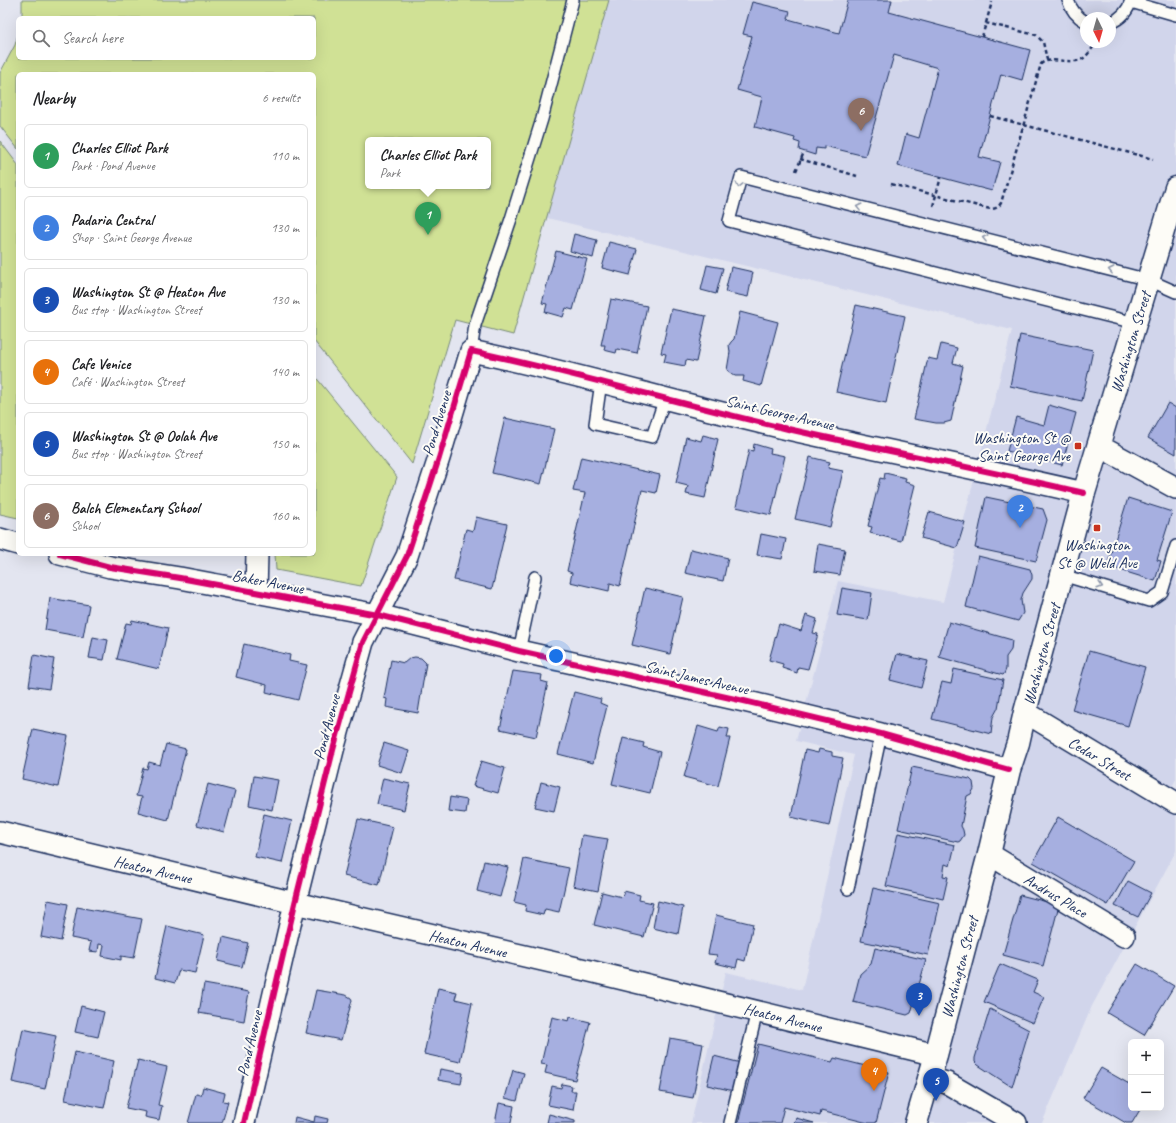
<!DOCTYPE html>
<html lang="en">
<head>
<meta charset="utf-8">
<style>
	body { margin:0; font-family:Caveat,sans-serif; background:#f6f6f6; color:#202124 }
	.controls { position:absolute; right:12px; bottom:12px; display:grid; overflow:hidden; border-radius:6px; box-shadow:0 4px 16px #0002 }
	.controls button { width:36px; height:36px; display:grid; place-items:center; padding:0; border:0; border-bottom:1px solid #e0e0e0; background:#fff; color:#202124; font:20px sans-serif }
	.compass { position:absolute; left:1080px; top:12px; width:36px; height:36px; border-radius:50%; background:#fff; box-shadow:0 4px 16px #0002; rotate:175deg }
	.you { position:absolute; left:556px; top:656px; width:14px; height:14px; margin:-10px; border:3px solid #fff; border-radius:50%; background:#1a73e8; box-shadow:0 0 0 6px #1a73e833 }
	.badge { display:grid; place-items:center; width:26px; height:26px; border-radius:50%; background:#c8321e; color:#fff; font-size:13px; font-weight:700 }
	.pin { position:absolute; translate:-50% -33px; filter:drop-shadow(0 1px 2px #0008) }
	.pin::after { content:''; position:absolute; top:21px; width:14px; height:12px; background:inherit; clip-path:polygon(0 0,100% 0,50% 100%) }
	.popup { position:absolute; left:365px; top:137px; width:126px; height:52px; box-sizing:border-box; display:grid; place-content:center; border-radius:6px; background:#fff; filter:drop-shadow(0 1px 3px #0005); font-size:13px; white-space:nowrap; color:#757577 }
	.popup b { font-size:15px; color:#202124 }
	.popup::after { content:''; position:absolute; left:50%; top:100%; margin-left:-8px; border:8px solid transparent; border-top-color:#fff }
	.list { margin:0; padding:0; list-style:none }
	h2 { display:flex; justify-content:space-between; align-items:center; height:52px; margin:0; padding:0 16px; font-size:17px }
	h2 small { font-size:13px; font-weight:400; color:#757577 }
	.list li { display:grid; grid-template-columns:26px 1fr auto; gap:12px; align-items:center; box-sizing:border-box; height:64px; margin:0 8px 8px; padding:0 8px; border:1px solid #e0e0e0; border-radius:6px }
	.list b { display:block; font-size:15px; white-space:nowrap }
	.list p { margin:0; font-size:13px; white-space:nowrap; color:#757577 }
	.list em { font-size:13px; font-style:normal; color:#757577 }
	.icon { flex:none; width:22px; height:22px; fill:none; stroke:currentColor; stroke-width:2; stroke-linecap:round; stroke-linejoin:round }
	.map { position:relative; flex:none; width:1176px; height:1123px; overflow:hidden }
	.search { position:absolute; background:#fff; box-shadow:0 4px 16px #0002; left:16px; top:16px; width:300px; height:44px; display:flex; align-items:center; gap:10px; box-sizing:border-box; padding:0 14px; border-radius:6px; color:#757577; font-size:15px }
	.panel { position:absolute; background:#fff; box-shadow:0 4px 16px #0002; left:16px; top:72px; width:300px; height:484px; border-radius:6px }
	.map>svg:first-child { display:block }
</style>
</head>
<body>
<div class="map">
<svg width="1176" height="1123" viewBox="0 0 1176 1123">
	<rect width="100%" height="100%" fill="#e3e5f0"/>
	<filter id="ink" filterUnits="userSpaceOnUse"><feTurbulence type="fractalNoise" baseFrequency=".025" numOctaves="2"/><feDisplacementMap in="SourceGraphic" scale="8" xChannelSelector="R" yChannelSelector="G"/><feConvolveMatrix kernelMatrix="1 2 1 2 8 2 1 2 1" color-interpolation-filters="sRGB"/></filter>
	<g filter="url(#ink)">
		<path fill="#d1d5eb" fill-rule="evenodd" d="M607 0H1176V779L1172 787 1176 789V851L1092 1006 1042 1123H691L726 972 802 990 854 755 796 741 838 581 943 602 1012 330 543 217ZM1086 18H1110V42H1086Z"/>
		<path fill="#d0e195" stroke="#76887a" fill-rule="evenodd" d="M22 0H609L513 335 455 320 412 464 314 341V74H18V149L0 126V73L15 45 18 34V58H314V18H22ZM368 140H488V186H368Z
			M0 141 18 165V518L0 514Z
			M314 375 397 477 361 586 276 570 275 554H314Z"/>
		<path fill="#a6afe0" stroke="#1b2f5e" d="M848 0H892L889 12 1030 50 1022 80 1001 74 990 116 979 157 1000 162 992 191 898 166 906 134 919 138 938 68 894 55 865 156 824 146V149L816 148 815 155 799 150 800 143 794 141 795 138 755 127 762 97 737 90 752 36 743 34 752 2 790 11 788 19 839 33Z
			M574 234 597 240 593 258 570 251Z
			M609 242 637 249 630 275 602 268Z
			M556 251 587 259 573 310 566 308 563 317 545 312 547 304 542 303Z
			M707 265 723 268 716 294 701 290Z
			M731 267 753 272 748 297 725 292Z
			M611 299 647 306 637 353 617 349 616 353 604 350 605 345H601Z
			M856 305 905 316 886 403 836 392Z
			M671 309 706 316 696 362 686 360 685 366 664 362 666 354 661 353Z
			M740 312 778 322 761 386 743 381 744 376H735L727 370 730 352 729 345 731 342 734 339Z
			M1020 335 1093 350 1082 401 1010 386Z
			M941 344 957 348 953 363 963 366 951 421 944 423H936L914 419 928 358 937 360Z
			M1168 403 1176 408V454L1148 438Z
			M1049 405 1076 413 1062 465 1007 451 1016 417 1044 425Z
			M505 418 554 429 541 484 492 473Z
			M703 435 718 439 705 498 686 494 688 486 676 483 686 437 701 441Z
			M754 444 771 449 770 453 785 456 771 515 736 507 749 450 753 451Z
			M581 457 660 475 656 493 642 490 620 586 610 583 609 591 570 582 572 573 567 571 585 493 573 491Z
			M810 457 830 462 828 468 843 471 830 527 795 519Z
			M885 473 906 478 905 482 915 485 901 541 870 533 872 527 868 526 880 478 884 479Z
			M986 497 1043 509 1047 520 1036 561 975 548Z
			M1128 498 1172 512 1157 560 1161 561 1155 581 1107 566Z
			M929 512 965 522 957 548 921 538Z
			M476 517 507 524 492 589 454 580 466 529 473 531Z
			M761 534 786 539 782 559 757 555Z
			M818 544 845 549 840 575 814 571Z
			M691 549 728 558 723 581 685 573Z
			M978 556 1030 569 1032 575V579L1023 593 1021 600 1023 613 1018 621 966 607Z
			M645 588 683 597 670 654 632 645Z
			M842 588 872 593 868 620 837 615Z
			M50 598 89 605 83 637 45 630Z
			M806 615 817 619 813 633 818 634 808 669 798 667 797 673 782 668 783 664 769 660 779 624 801 631Z
			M132 620 168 628 159 669 117 659 126 623 131 624Z
			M949 622 1012 640 1011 650 1006 657V669L1004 674 1003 675 939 657Z
			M93 637 108 640 104 660 89 658Z
			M244 644 290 655 289 661 307 665 298 700 266 692 267 685 236 677Z
			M1089 651 1145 667 1128 726 1072 710Z
			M897 654 928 661 921 688 890 680Z
			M34 655 54 659 49 689 29 686Z
			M415 657 421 658 426 663 418 713 386 707 387 699 384 698 391 660 404 663 410 658Z
			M954 669 1003 680 998 708 993 717 991 734 932 719 942 682 951 684Z
			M513 671 542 675 541 681 548 683 536 737 500 729Z
			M574 692 601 699 600 703 607 706 593 763 558 754Z
			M698 726 718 732 720 727 729 729 727 738H730L718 786 684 777Z
			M33 729 68 736 58 787 22 779Z
			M623 738 644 743 643 747 660 752 650 793 612 784Z
			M384 743 409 751 402 773 377 765Z
			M166 744 186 749 168 820 138 812 142 797 136 796 143 768 147 769 149 762 160 765Z
			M819 749 832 752V756L843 758 829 826 791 817 805 750 818 753Z
			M481 761 505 768 498 793 473 786Z
			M912 767 970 779 973 782 974 789 971 794 967 796 961 826 963 830 964 835 960 841 958 842 898 829Z
			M254 776 278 780 272 810 249 805Z
			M383 778 410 784 404 810 377 804Z
			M541 782 560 787 554 811 535 807Z
			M208 784 235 791 224 832 197 825Z
			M450 797 467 800 465 813 448 811Z
			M264 814 292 821 282 863 255 857Z
			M1058 817 1134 861 1108 905 1033 862Z
			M358 819 393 827 379 885 344 876Z
			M898 833 955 845 950 866 945 864 943 876 948 877 943 899 886 886Z
			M582 835 608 839 598 891 573 886Z
			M524 859 569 868 559 912 545 909 543 915 525 911 526 905 514 902Z
			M484 861 508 867 500 897 477 891Z
			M1128 881 1151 893 1138 917 1115 906Z
			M873 888 940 903 928 955 861 941Z
			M624 891 640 895 639 900 653 903 644 937 594 925 602 892 622 897Z
			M1020 895 1059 905 1043 966 1003 955Z
			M48 900 68 904 61 941 41 937Z
			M658 901 683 907 678 934 653 928Z
			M77 907 142 919 134 958 121 956V960L102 956 104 945 99 944 98 952 89 951 91 942 71 938Z
			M716 915 753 924 745 961 738 959 736 968 715 963 717 955 708 954Z
			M167 926 204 935 195 973 179 970 175 983 155 978Z
			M223 937 248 943 242 967 218 961Z
			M875 948 926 960 911 1013 907 1015 853 1002 860 974 871 964Z
			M1000 964 1038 980 1033 992 1044 997 1033 1023 984 1002Z
			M1137 964 1174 986 1144 1035 1107 1013Z
			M204 984 249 992 244 1021 199 1013Z
			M438 988 457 992 455 999 472 1003 460 1062 424 1054Z
			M316 990 346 995 351 998 352 1000 341 1040 306 1033Z
			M81 1006 104 1012 98 1037 75 1032Z
			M990 1009 1029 1030 1012 1087 978 1065 975 1062V1058Z
			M552 1017 569 1021 570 1017 590 1022 575 1080 545 1073 547 1065 541 1064Z
			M23 1029 56 1036 45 1089 12 1082Z
			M670 1038 703 1044 693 1098 660 1092Z
			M758 1044 832 1062 834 1058 889 1072 876 1123H868L821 1111 820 1116 784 1107 780 1123H738Z
			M75 1052 114 1061 104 1108 65 1100Z
			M714 1056 741 1063 734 1091 707 1085Z
			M138 1060 167 1067 158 1105 162 1106 159 1120 145 1117 146 1112 126 1108Z
			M1101 1068 1131 1085V1108H1141L1132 1123H1126L1083 1098Z
			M440 1069 463 1073 461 1084 438 1080Z
			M513 1070 524 1073 517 1101 505 1098Z
			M562 1084 572 1086 571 1091H576L573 1110 548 1105 552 1086 561 1088Z
			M203 1087 225 1093 223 1101 228 1102 222 1123H188L196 1094 201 1095Z
			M499 1103 514 1106 511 1123H495Z
			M549 1114 575 1121V1123H547Z
			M315 1116 328 1119 327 1123H294L295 1117 314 1122Z
			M796 1118 814 1123H794Z"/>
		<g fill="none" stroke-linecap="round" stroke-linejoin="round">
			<g stroke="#1b2f5e" stroke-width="14">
				<path id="lane" d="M1068 0C1071 10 1077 17 1086 22
					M1131 2 1176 15
					M1110 23C1120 19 1128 12 1131 0
					M1135 323 729 221 741 177 1149 280 1176 292
					M471 351 475 325 511 219 542 119 573 0
					M601 382 595 424 652 437 665 398
					M1062 575 1149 601 1162 592 1176 546
					M519 651 535 577
					M848 889 881 734
					M730 1123 757 1011"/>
			</g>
			<g stroke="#1b2f5e" stroke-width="24">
				<path id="street" d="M1099 446 1176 488
					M0 539 18 544
					M60 554 110 567 180 578 378 615 519 651 744 701 881 734 1009 770
					M256 592 257 554
					M1025 712 1176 803
					M0 832 295 903 590 971 936 1055
					M989 854 1124 936
					M929 1078 947 1083 1016 1123
					M244 1123 295 903 333 750 363 642 407 556 439 458 471 351C577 373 682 405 788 429 886 451 986 470 1084 493"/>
			</g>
			<g stroke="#1b2f5e" stroke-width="25">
				<path id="secondary" d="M916 1123 936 1055 989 854 1009 770 1018 743 1025 712 1084 493 1176 188"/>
			</g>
			<path stroke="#1b2f5e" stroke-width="2.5" stroke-dasharray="4 3" stroke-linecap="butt" d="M986 23 992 2
				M982 37 986 23 1036 35 1043 42 1047 60
				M990 116 1153 159
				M800 159 857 176
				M796 171 804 152
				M891 184 982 207C990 209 996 211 1001 203L1041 64C1048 56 1069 64 1080 60 1086 58 1090 51 1094 46
				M933 206 941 177"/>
			<use href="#lane" stroke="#fdfcf7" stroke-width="11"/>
			<use href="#street" stroke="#fdfcf7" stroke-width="21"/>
			<use href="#secondary" stroke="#fdfcf7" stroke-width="22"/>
			<g stroke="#fdfcf7" stroke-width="8">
				<path id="cycleway" d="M60 554 110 567 180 578 378 615 519 651 744 701 881 734 1009 770
					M244 1123 295 903 333 750 363 642 407 556 439 458 471 351C577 373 682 405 788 429 886 451 986 470 1084 493"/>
			</g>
			<use href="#cycleway" stroke="#d6006c" stroke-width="6"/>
		</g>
		<defs><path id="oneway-chevron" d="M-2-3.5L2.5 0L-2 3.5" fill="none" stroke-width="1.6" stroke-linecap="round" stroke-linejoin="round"/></defs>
		<g stroke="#8c96aa">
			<use href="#oneway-chevron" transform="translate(739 185) rotate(104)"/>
			<use href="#oneway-chevron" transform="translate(859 207) rotate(-166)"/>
			<use href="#oneway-chevron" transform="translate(985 238) rotate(-166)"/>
			<use href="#oneway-chevron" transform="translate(1111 270) rotate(-166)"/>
			<use href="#oneway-chevron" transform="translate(1100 586) rotate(17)"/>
		</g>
	</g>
	<g fill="#c8321e" stroke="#fdfcf7" stroke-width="1.5">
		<rect x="1074" y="442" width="8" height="8" rx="2"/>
		<rect x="1093" y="524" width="8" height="8" rx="2"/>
	</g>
	<g text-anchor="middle" stroke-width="4" stroke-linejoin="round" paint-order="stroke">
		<g font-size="16" fill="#1b2f5e" stroke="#fdfcf7">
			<text transform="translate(1130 342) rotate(-73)" y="6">Washington Street</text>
			<text transform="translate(780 412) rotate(13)" y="6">Saint George Avenue</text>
			<text transform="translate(436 423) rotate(-73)" y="6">Pond Avenue</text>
			<text transform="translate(268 581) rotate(11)" y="6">Baker Avenue</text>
			<text transform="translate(1041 654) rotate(-75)" y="6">Washington Street</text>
			<text transform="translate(697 677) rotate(13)" y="6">Saint James Avenue</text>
			<text transform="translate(326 727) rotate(-75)" y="6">Pond Avenue</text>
			<text transform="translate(1100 758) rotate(31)" y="6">Cedar Street</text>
			<text transform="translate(153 869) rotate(13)" y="6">Heaton Avenue</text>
			<text transform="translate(1056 895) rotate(31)" y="6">Andrus Place</text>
			<text transform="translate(468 943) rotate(13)" y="6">Heaton Avenue</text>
			<text transform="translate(959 967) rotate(-75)" y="6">Washington Street</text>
			<text transform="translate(783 1017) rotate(14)" y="6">Heaton Avenue</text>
			<text transform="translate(249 1043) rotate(-77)" y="6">Pond Avenue</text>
		</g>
		<g font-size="16" fill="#1b2f5e" stroke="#fdfcf7" text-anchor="end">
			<text x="1070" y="443">Washington St @<tspan x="1070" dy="18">Saint George Ave</tspan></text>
			<text x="1097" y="550" text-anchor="middle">Washington<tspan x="1097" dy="18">St @ Weld Ave</tspan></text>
		</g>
	</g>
</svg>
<div class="controls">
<button>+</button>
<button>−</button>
</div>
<svg class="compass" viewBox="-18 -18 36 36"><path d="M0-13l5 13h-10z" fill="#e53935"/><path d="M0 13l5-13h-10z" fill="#757577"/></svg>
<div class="you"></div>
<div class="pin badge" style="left:428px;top:235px;background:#2e9e5b">1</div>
<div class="popup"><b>Charles Elliot Park</b>Park</div>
<div class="pin badge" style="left:1020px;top:528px;background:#3f7fe0">2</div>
<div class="pin badge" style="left:919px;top:1016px;background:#1a4fb4">3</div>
<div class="pin badge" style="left:874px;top:1091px;background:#e8710a">4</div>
<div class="pin badge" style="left:936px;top:1101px;background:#1a4fb4">5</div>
<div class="pin badge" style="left:861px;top:131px;background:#8d6e63">6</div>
<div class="search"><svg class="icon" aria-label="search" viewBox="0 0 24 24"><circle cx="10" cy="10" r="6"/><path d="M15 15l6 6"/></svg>Search here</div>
<section class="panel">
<h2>Nearby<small>6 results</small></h2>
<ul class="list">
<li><span class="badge" style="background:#2e9e5b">1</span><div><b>Charles Elliot Park</b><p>Park · Pond Avenue</p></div><em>110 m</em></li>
<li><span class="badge" style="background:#3f7fe0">2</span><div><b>Padaria Central</b><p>Shop · Saint George Avenue</p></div><em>130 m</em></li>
<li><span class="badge" style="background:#1a4fb4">3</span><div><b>Washington St @ Heaton Ave</b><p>Bus stop · Washington Street</p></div><em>130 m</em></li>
<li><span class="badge" style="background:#e8710a">4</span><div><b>Cafe Venice</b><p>Café · Washington Street</p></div><em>140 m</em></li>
<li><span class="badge" style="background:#1a4fb4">5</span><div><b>Washington St @ Oolah Ave</b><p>Bus stop · Washington Street</p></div><em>150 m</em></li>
<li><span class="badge" style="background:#8d6e63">6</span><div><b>Balch Elementary School</b><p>School</p></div><em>160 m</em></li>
</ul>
</section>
</div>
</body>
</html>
